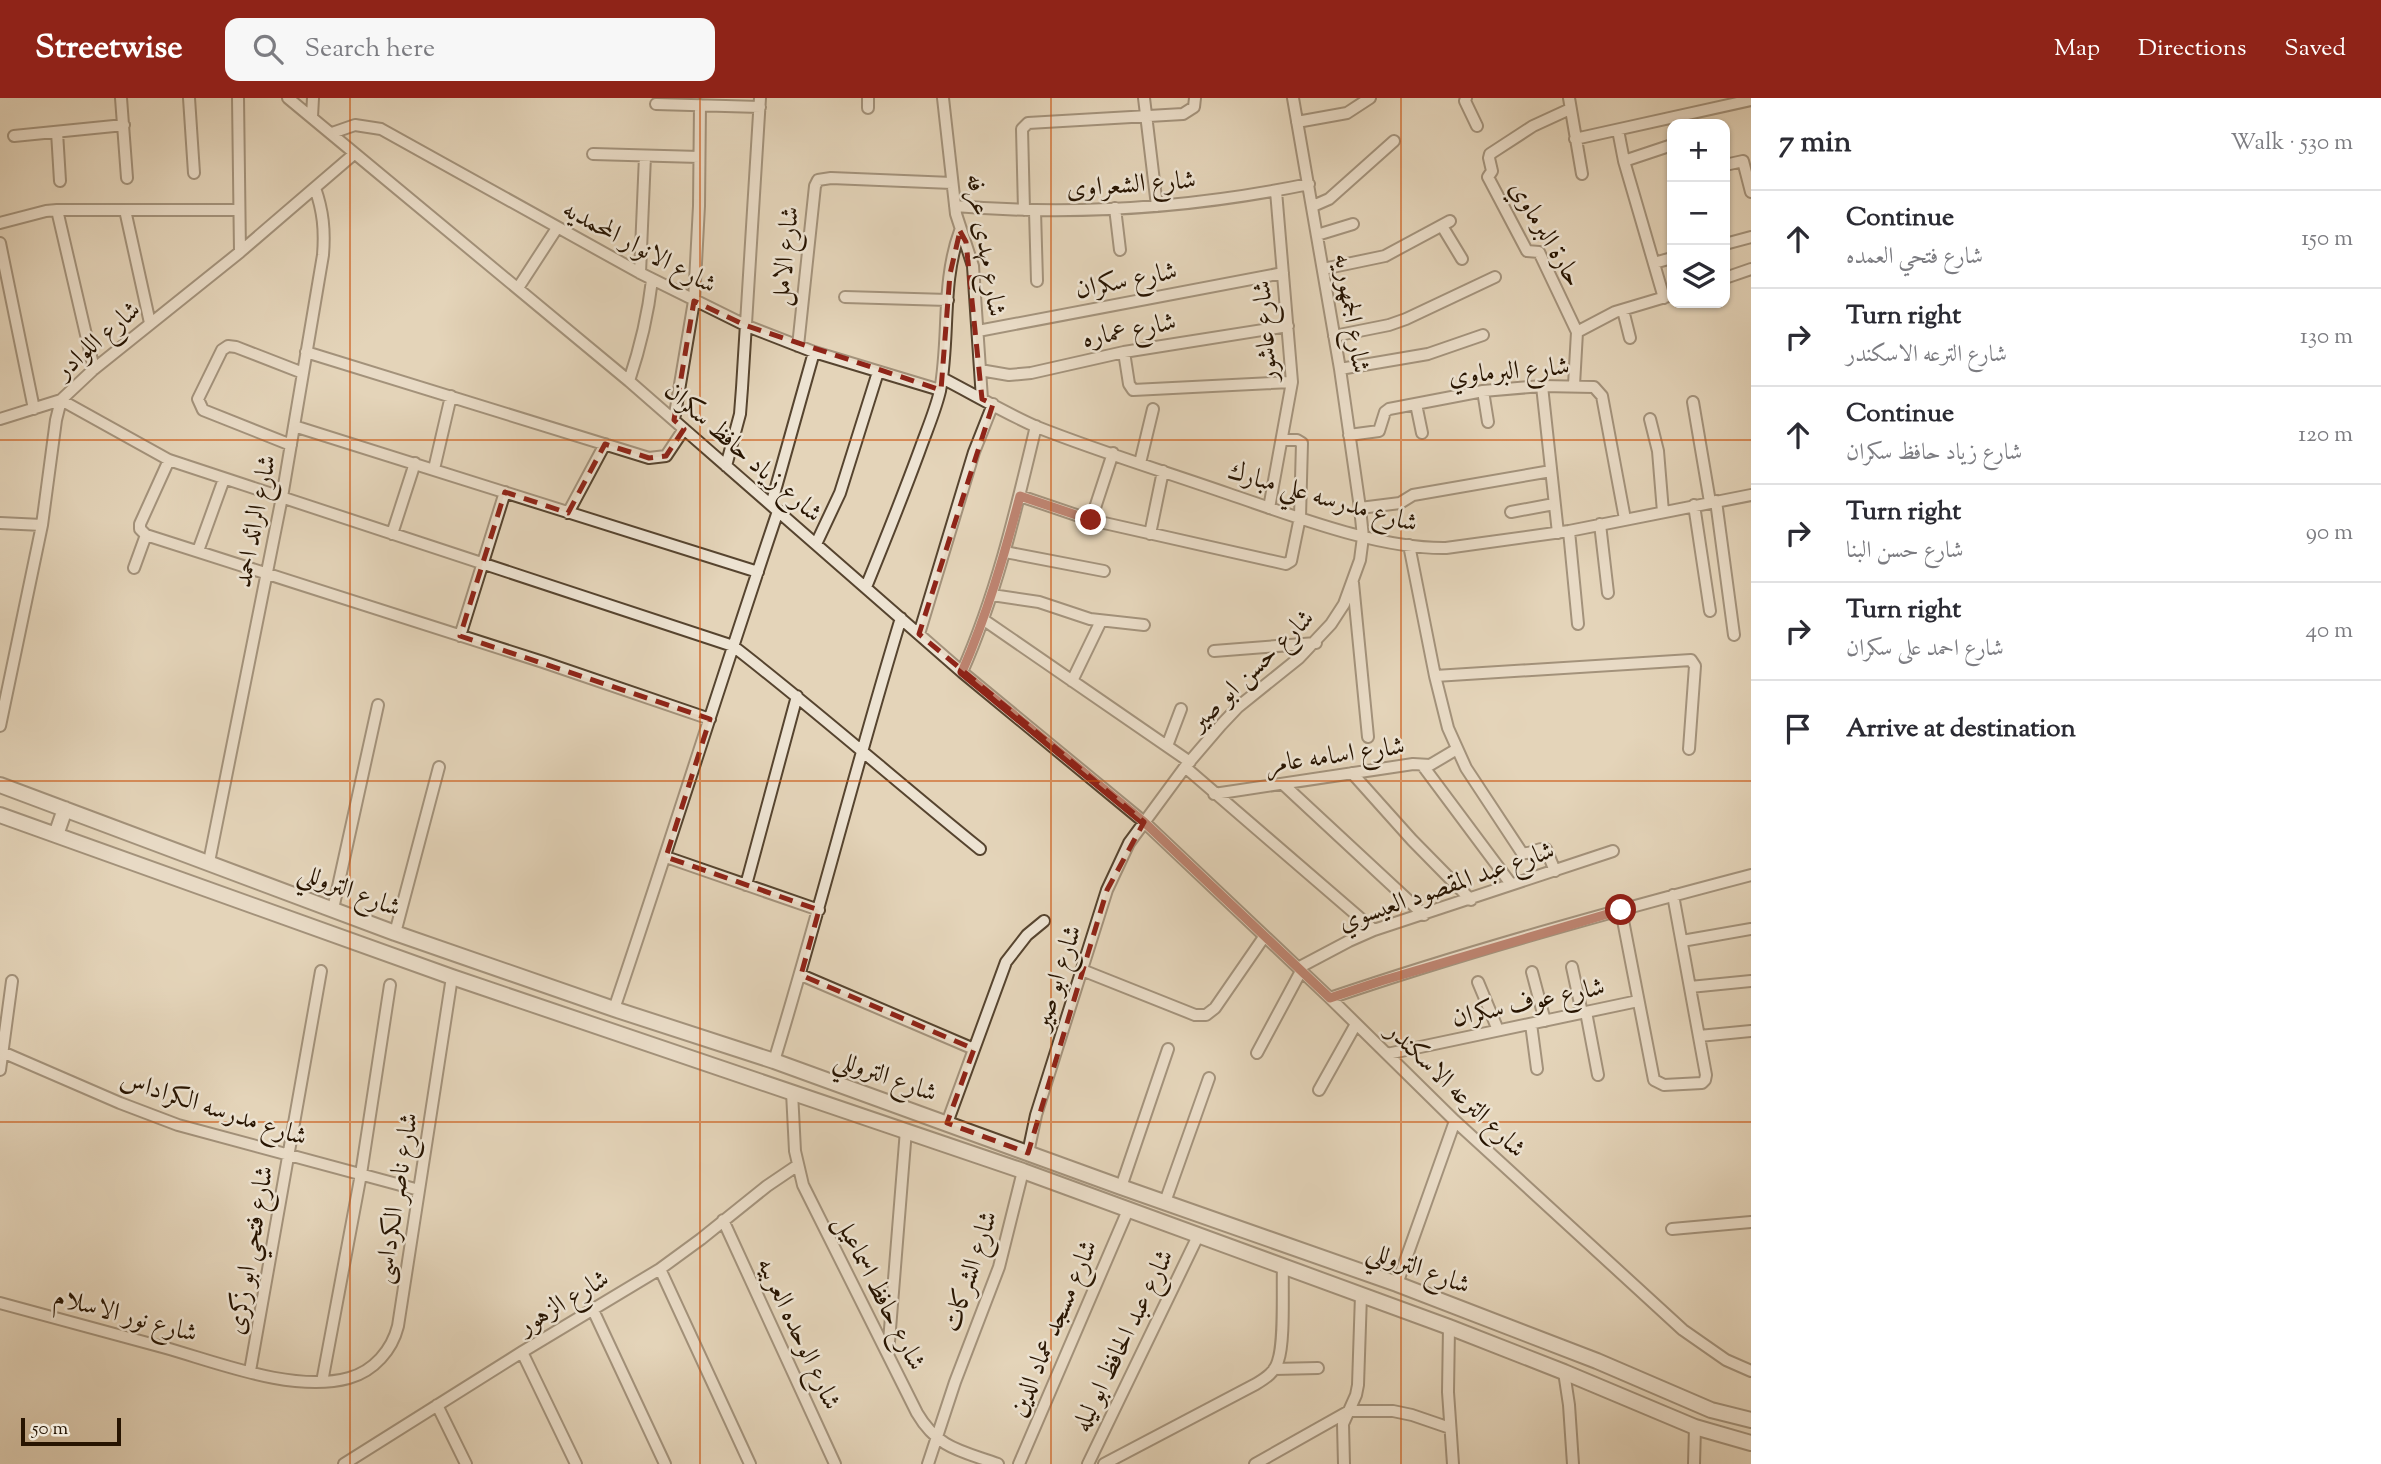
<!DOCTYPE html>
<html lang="en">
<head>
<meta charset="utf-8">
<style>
	body { margin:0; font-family:"Sorts Mill Goudy",Amiri,serif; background:#f7f7f7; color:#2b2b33 }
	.controls { position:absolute; right:21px; top:21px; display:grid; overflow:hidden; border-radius:14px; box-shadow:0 2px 5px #0004 }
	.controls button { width:63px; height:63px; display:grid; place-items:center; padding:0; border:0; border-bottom:2px solid #e1e1e2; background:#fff; color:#2b2b33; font:35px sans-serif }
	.scale { position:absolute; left:21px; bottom:18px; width:100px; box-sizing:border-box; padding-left:7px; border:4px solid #271401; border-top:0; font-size:19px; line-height:24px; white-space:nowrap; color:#271401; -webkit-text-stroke:5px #ede3d2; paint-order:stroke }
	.stop { position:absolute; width:21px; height:21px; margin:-16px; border:5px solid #8f2418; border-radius:50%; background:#fff }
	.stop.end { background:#8f2418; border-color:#fff; box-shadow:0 2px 7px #0008 }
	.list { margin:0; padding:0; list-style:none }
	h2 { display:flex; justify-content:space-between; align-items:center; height:91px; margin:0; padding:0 28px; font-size:30px }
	h2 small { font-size:23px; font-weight:400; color:#7c7c81 }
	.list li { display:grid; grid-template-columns:46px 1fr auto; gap:21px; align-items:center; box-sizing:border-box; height:98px; padding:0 28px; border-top:2px solid #e1e1e2 }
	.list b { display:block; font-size:26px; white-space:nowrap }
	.list p { margin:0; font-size:23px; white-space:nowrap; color:#7c7c81 }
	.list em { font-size:23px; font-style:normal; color:#7c7c81 }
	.icon { flex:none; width:38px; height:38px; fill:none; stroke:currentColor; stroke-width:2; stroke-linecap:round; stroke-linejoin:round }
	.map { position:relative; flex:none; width:1751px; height:1366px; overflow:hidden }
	header { display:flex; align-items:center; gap:42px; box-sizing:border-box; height:98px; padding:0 35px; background:#8f2418; color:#fff }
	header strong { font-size:33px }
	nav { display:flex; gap:38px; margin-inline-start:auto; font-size:24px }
	.search { width:490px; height:63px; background:#f7f7f7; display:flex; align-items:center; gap:18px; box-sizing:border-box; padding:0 24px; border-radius:14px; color:#7c7c81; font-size:26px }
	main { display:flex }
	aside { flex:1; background:#fff }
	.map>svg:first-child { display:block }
</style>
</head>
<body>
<header>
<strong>Streetwise</strong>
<div class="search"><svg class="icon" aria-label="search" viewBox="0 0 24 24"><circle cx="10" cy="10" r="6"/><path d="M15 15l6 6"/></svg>Search here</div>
<nav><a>Map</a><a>Directions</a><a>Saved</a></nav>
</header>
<main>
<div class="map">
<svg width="1751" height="1366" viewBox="0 0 1751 1366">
	<rect width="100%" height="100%" fill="#e4d4b9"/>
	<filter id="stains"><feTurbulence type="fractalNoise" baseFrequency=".00286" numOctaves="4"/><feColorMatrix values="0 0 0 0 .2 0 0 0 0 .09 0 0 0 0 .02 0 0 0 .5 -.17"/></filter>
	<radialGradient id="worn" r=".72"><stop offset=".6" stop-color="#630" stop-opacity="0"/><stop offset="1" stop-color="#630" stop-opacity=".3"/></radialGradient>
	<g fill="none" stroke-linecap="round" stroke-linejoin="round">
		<g stroke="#56442f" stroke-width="14">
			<path id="minor" d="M121 0 127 80
				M189 0 194 75
				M238 0 240 154
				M288 0 629 283 962 574 1144 724 1330 900 1455 1023 1683 1232 1726 1262 1751 1273
				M943 0 956 116 973 168 982 301
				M1144 0 1157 108
				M1466 0 1465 3 1477 28
				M1569 0 1582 76
				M656 6 760 9
				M868 10V0
				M1570 11 1533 28 1490 56 1489 60 1492 73 1488 79 1527 153 1539 154 1577 234 1574 287
				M312 19 313 0
				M1297 24 1347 15 1370 0
				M1618 32 1624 63 1664 200
				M57 34 60 83
				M332 35 355 27 381 31 640 175 747 228 814 254 940 292
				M14 38 124 27
				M1575 41 1751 2
				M593 56 699 59
				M1624 63 1672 47
				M1725 67 1743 63 1751 94
				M955 108C1074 118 1192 110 1309 86
				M1313 108 1329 101 1394 43
				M1115 110 1120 152
				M57 112 94 271
				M125 112 150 225
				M1024 112 1022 31 1028 25 1183 16 1194 9 1195 0
				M1035 113 1037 183
				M0 125 46 113 57 112H239
				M1442 128 1462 161
				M1317 137 1353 126
				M0 145 34 311
				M1725 146 1751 139
				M1654 165 1672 160
				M1323 171 1385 158 1450 123
				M640 175 645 58
				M1725 180 1751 171
				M518 190 557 130
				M845 199 948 202
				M1623 212 1630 240
				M978 233 1283 175
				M1577 234 1615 214 1672 197
				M1334 238 1389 227 1406 221 1495 179
				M798 248 815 88 818 82 831 80 952 85
				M306 254 649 360 666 358 684 331
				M1124 254 1129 286 1133 292 1292 284
				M1340 271 1428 256 1483 237
				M980 272 1009 277 1031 275 1124 254 1288 228
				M942 280C973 296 1005 315 1037 329 1100 354 1166 374 1229 396 1294 418 1378 451 1446 450L1569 433 1751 397
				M629 283C640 250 648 217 652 182
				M1542 288 1558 435
				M1483 293 1488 324
				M1693 304 1710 404
				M1416 306 1422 335
				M0 321 61 302 169 362 733 548C817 613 897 684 980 751
				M1650 321 1658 353 1663 414
				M674 322 694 203 699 108 700 7
				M294 328 758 474
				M1349 337 1379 333 1385 314 1389 311 1483 293 1542 288 1594 289 1602 298 1625 421
				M291 347 203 312 198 301 222 252 228 248 236 249 303 275
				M169 362 140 426V431L146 437 543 564 710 621
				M1140 365 1153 311
				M726 368 740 316 742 290 760 0
				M434 371 451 298
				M1020 398 1091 422 1286 466 1291 463 1300 419 1302 345 1297 342H1282
				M1716 403 1734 537
				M771 407 814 254
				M1694 407 1710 513
				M1269 410 1292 284 1276 93
				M1360 410 1400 405 1413 397 1551 373
				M1511 414 1554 406
				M568 415 605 346
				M1091 422 1113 355
				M0 425 42 427
				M1600 426 1608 495
				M1569 433 1578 526
				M392 436 415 365
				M1150 436 1163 373
				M816 446 840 395 878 274
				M1409 447 1435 578 1448 630 1466 670 1522 755C1531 757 1538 749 1546 751L1555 773
				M198 453 224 381
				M1005 454 1104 473
				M134 470 146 437
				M1353 485 1368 639
				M866 489C884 445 902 400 919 354 926 334 935 314 940 293 950 240 941 184 960 133
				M992 497 1039 504 1090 521 1144 527
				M984 522 1190 664
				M919 536 974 354 993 306
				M460 538 505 394
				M1214 553 1316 545
				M962 574C997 495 1016 412 1036 328
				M1435 578 1691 562 1695 568 1689 651
				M1072 583 1101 523
				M0 628 42 427 56 322 61 302 94 271 240 154 354 56
				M1167 648 1181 611
				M1423 668 1511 786
				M1185 669 1374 832
				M1352 675 1412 742 1471 802
				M1284 687 1424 817
				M1214 696 1413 666 1430 667 1457 651
				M666 759 819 812
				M209 764 282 399 323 157C325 132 323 113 315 90
				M746 787 797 598
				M333 811 378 607
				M1621 812 1654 982 1664 987 1702 985 1705 982 1706 977 1673 797
				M395 835 439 669
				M1682 843 1751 831
				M1572 869 1582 915
				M1298 870 1349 843 1374 832 1613 753
				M1082 872 1195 917H1206L1215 910 1264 839
				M1532 874 1545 923
				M801 877 974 951
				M1478 884 1498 932
				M1690 889 1751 883
				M1330 900C1468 853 1610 814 1751 777
				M614 911C670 746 722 579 778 413
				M1586 914 1598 977
				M1531 926 1537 971
				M1699 938 1751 933
				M0 953 120 1005 178 1027 419 1092
				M1257 955 1301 873
				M1387 956 1638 903
				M774 963C819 816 856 667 901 520
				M0 972 12 883
				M1319 992 1356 926
				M792 994 795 1053 803 1087 917 1315C938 1351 962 1353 998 1366
				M947 1025 1006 864 1027 837 1044 823
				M1028 1055 1036 1017 1107 792 1129 745 1185 669 1221 627 1238 609 1299 560 1331 526 1344 506 1360 462 1363 439 1360 410 1340 271 1293 0
				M1121 1089 1168 951
				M1165 1104 1209 980
				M723 1122 835 1366
				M1672 1131 1751 1124
				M660 1171 750 1366
				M1397 1186 1455 1023
				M0 1205C55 1220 110 1235 166 1250 219 1265 294 1295 349 1280 374 1273 392 1252 398 1228L452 879
				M593 1212 665 1366
				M1449 1229 1448 1294 1453 1366
				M522 1254 576 1366
				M888 1256 906 1032
				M1274 1271 1318 1270
				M250 1273 321 873
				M1564 1274 1569 1307 1573 1366
				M322 1284 361 1076 390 887
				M437 1307 466 1366
				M344 1366 522 1254 660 1171 701 1141 767 1088 798 1067
				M928 1366 955 1284 999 1169 1023 1073
				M1019 1366 1128 1112
				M1088 1366 1198 1138
				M1104 1366 1256 1286C1266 1280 1275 1274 1278 1263 1285 1243 1282 1191 1283 1168
				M1255 1366 1349 1313H1393L1412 1317 1450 1330
				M1344 1366 1343 1326 1356 1297 1358 1287 1361 1197
				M1694 1366 1695 1329"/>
		</g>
		<g stroke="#56442f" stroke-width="18">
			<path id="tertiary" d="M0 687 395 835 614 911 774 963 1121 1089 1397 1186 1597 1263 1711 1312 1751 1322
				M0 717 452 879 1023 1073 1449 1229 1564 1274 1695 1329 1751 1345
				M56 737 65 711"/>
		</g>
		<use href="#minor" stroke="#ede3d2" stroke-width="10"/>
		<use href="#tertiary" stroke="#ede3d2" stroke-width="14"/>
	</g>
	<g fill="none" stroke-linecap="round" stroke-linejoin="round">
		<path stroke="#8f2418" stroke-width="9" d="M1091 422 1020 398C1004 458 987 517 962 574L1144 724 1330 900 1381 883 1621 812"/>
	</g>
	<path d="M0 0H1751V1366H0ZM960 133 966 144 982 301 993 306 919 536 1144 724 1107 792 1028 1055 947 1025 974 951 801 877 819 812 666 759 710 621 460 538 505 394 568 415 605 346 649 360 666 358 684 331 674 322 694 203 747 228 941 292 950 176Z" fill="#e4d4b9" fill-opacity=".55" fill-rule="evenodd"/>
	<path fill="none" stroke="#8f2418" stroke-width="5" stroke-dasharray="14 9" stroke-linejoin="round" d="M960 133 966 144 982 301 993 306 919 536 1144 724 1107 792 1028 1055 947 1025 974 951 801 877 819 812 666 759 710 621 460 538 505 394 568 415 605 346 649 360 666 358 684 331 674 322 694 203 747 228 941 292 950 176Z"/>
	<path fill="none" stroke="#cb4f0a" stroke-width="2" stroke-opacity="0.55" d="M350 0V1366M700 0V1366M1051 0V1366M1401 0V1366M0 342H1751M0 683H1751M0 1024H1751"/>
	<g text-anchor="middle" stroke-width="5" stroke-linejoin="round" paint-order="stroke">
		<g font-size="26" fill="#271401" stroke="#ede3d2">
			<text transform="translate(1131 85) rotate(-4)" y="9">شارع الشعراوى</text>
			<text transform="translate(1547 135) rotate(59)" y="9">حارة البرماوي</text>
			<text transform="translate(987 147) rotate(81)" y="9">شارع مهدى عرفه</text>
			<text transform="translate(640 148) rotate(28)" y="9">شارع الانوار المحمديه</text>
			<text transform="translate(784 158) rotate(-84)" y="9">شارع الامل</text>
			<text transform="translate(1126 181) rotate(-11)" y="9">شارع سكران</text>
			<text transform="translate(1353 215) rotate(81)" y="9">شارع الجمهوريه</text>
			<text transform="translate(1129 231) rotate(-11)" y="9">شارع عماره</text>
			<text transform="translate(1264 233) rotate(-94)" y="9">شارع عاشور</text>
			<text transform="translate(97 241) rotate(-41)" y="9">شارع اللوادر</text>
			<text transform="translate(1509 272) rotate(-5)" y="9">شارع البرماوي</text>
			<text transform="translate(744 353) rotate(41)" y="9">شارع زياد حافظ سكران</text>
			<text transform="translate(1323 398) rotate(16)" y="9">شارع مدرسه علي مبارك</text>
			<text transform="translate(254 423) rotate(-79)" y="9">شارع الرائد احمد</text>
			<text transform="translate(1251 571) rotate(-44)" y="9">شارع حسن ابو صير</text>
			<text transform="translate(1335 656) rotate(-8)" y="9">شارع اسامه عامر</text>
			<text transform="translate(1446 787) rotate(-19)" y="9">شارع عبد المقصود العيسوي</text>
			<text transform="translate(350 791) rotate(21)" y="9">شارع التروللي</text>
			<text transform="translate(1056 879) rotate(-72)" y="9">شارع ابو صير</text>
			<text transform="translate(1528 903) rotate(-12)" y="9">شارع عوف سكران</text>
			<text transform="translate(886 977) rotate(20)" y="9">شارع التروللي</text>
			<text transform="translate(1457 991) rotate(44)" y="9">شارع الترعه الاسكندر</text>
			<text transform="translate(214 1009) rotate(18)" y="9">شارع مدرسه الكراداس</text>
			<text transform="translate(395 1100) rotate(-81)" y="9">شارع ناصر الكرداسى</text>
			<text transform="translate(249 1152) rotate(-80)" y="9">شارع فتحي ابو زكرى</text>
			<text transform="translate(1419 1169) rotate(20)" y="9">شارع التروللي</text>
			<text transform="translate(969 1173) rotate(-72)" y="9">شارع الشركات</text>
			<text transform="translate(881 1194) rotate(63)" y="9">شارع حافظ اسماعيل</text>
			<text transform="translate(563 1203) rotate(-31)" y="9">شارع الزهور</text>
			<text transform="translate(126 1216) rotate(15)" y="9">شارع نور الاسلام</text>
			<text transform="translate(1052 1230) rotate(-67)" y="9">شارع مسجد عماد الدين</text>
			<text transform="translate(800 1235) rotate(65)" y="9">شارع الوحده العربيه</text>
			<text transform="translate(1122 1242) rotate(-64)" y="9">شارع عبد الحافظ ابو ليله</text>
		</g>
	</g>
	<rect width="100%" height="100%" filter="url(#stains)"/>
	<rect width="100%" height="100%" fill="url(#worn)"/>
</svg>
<div class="controls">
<button>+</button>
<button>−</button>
<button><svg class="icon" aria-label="layers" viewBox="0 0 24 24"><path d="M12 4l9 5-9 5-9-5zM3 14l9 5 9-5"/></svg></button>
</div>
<div class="scale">50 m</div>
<div class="stop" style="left:1621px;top:812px"></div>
<div class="stop end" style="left:1091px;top:422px"></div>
</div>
<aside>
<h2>7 min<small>Walk · 530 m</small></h2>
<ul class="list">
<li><svg class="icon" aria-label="ahead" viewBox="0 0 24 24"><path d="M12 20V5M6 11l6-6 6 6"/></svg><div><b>Continue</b><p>شارع فتحي العمده</p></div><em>150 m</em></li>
<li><svg class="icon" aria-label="right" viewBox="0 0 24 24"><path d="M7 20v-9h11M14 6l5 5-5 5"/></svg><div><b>Turn right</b><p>شارع الترعه الاسكندر</p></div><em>130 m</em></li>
<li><svg class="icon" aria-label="ahead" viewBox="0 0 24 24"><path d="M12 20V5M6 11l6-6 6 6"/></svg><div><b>Continue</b><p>شارع زياد حافظ سكران</p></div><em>120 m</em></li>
<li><svg class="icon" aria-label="right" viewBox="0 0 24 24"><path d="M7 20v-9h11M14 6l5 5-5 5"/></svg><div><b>Turn right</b><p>شارع حسن البنا</p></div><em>90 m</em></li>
<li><svg class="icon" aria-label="right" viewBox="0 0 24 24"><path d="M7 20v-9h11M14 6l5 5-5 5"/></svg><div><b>Turn right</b><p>شارع احمد على سكران</p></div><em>40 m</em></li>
<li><svg class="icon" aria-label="arrive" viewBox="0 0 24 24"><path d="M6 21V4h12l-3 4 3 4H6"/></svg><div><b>Arrive at destination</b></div></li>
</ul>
</aside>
</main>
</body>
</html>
